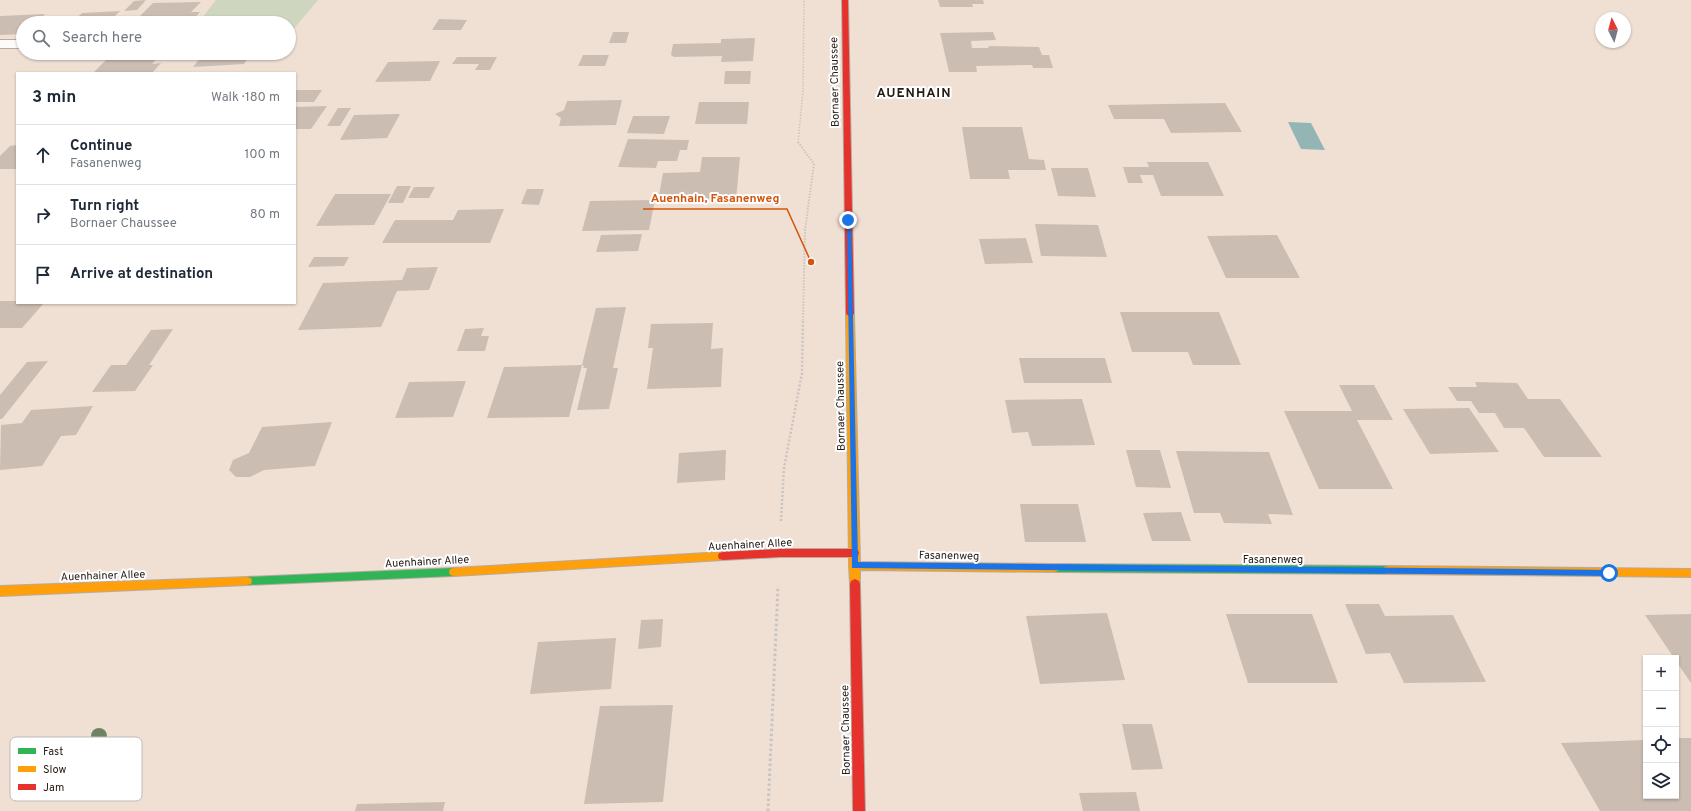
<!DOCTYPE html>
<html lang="en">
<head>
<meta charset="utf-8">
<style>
	body { margin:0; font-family:Overpass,sans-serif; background:#f6f6f7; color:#1f2937 }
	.controls { position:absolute; right:12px; bottom:12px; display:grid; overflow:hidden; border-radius:0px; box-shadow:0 1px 3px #0004 }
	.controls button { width:36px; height:36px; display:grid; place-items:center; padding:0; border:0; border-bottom:1px solid #e0e1e3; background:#fff; color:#1f2937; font:20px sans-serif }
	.compass { position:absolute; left:1595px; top:12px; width:36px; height:36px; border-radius:50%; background:#fff; box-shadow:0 1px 3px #0004; rotate:354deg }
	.stop { position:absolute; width:12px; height:12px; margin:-9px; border:3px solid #1a73e8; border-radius:50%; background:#fff }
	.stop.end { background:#1a73e8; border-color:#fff; box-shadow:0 1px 4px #0008 }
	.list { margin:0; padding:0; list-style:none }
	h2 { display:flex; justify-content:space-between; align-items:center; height:52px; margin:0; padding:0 16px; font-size:17px }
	h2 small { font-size:13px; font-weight:400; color:#747a83 }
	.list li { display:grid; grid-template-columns:26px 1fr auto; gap:12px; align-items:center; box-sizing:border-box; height:60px; padding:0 16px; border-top:1px solid #e0e1e3 }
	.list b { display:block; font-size:15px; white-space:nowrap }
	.list p { margin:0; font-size:13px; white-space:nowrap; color:#747a83 }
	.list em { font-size:13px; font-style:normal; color:#747a83 }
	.icon { flex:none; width:22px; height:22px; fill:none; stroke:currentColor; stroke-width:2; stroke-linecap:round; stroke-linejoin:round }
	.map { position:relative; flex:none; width:1691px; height:811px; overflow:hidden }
	.search { position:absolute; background:#fff; box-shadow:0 1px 3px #0004; left:16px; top:16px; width:280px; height:44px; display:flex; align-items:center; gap:10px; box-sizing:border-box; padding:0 14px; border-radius:22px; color:#747a83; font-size:15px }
	.panel { position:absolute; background:#fff; box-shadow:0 1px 3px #0004; left:16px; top:72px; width:280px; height:232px; border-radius:0px }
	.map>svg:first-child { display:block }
</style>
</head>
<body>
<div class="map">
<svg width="1691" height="811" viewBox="0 0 1691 811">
	<rect width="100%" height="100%" fill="#f0e0d4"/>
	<path fill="#ced6c0" d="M216 0H318L291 32H289V23H198Z"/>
	<path fill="#93b5b4" d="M1288 122 1311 123 1325 150 1301 149Z"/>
	<path fill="#cbbdb2" d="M146 0 137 10 124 11 134 1Z
		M938 0H983L984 4H972L973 7H940Z
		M201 2 191 12H200L191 22 133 23 153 3Z
		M120 11 108 23H71L82 13Z
		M45 14 35 23H23V34L0 35V16Z
		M439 19 467 20 461 30H432Z
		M613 32H629L626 43H609Z
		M993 32 996 40 971 41 972 48H988L989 46 1039 47 1042 55H1049L1053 68H1033L1032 65 976 66 977 72H949L940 33Z
		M755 38 753 61 721 62 722 56 674 57 671 55 673 44 721 43V39Z
		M162 53 152 64 161 63 152 73H93L111 55Z
		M204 53H251L244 64 193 67Z
		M583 55H609L605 66H578Z
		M457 57H497L490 70H475L479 64H452Z
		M440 61 430 81 375 82 388 62Z
		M725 71H751L750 84H724Z
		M295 90H322L314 102H295Z
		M622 100 616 125 559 126 561 118 555 114 564 110 567 101Z
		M699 102H749L747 124H695Z
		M1225 103 1242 132 1171 133 1164 119H1114L1108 105Z
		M327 106 311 129H295V107Z
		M338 108H351L340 126H327Z
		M400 114 387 138 340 140 354 115Z
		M633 116H670L664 134 627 133Z
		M962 127H1022L1029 159 1044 160 1046 170H1008L1010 179H970Z
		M628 139 689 140 687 150H680L677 161H658L656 168 618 167Z
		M17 145V169H0V156L10 146Z
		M702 157H740L736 200 658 201 663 173 700 172Z
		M1147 162H1208L1224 196H1161L1153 175H1140L1143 183H1128L1123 167H1149Z
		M1051 168H1088L1096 197 1058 196Z
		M397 186H411L403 203H388Z
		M414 187H435L429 198H408Z
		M527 189H544L539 205 521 204Z
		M335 194H391L374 225 316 226Z
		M655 200 649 230 582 231 590 201Z
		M504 209 490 243H382L395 220H453L458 210Z
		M1035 224 1098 225 1107 257 1041 256Z
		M642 234 638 251 596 252 601 235Z
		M1277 235 1300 278H1226L1207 236Z
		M1026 238 1033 263 985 264 979 239Z
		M314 257H349L344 266 308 267Z
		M438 267 429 290 397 291 381 327 298 330 323 283 402 280 407 268Z
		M0 301H17V303H44L22 328H0Z
		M626 307 613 368H618L609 409 577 410 587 368H583L584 366 582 365 596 308Z
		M1120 312H1219L1241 365H1193L1188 352H1132Z
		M713 323 711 349 723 348 721 387 647 389 653 348H648L651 324Z
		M484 328 481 336H489L485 351H457L465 329Z
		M173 329 149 365H153L135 391 92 392 111 365H126L151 330Z
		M1019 358H1105L1112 383H1024Z
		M48 361 2 419H0V395L27 362Z
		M582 365 569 417 487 418 504 367Z
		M466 381 453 417 395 418 409 382Z
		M1475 382 1517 383 1528 399H1560L1602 457H1544L1524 428H1504L1495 413H1479L1471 401H1457L1448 387H1477Z
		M1339 385H1374L1393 420H1357L1393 489H1319L1284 411H1352Z
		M1082 399 1095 445 1032 446 1028 432 1012 433 1005 400Z
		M93 406 76 435 61 436 42 466 0 470 1 425 22 423 31 410Z
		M1469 408 1499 452 1430 454 1403 409Z
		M332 422 315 466 264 470 250 477H236L229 470 233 460 249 453 262 427Z
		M726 450 725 480 677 483 679 453Z
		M1126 450H1160L1171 488 1136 487Z
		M1176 451 1269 452 1293 515 1268 514 1272 524 1224 523 1220 513H1194Z
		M1020 504H1078L1086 542H1025Z
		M1181 512 1191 541H1152L1143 513Z
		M1345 604H1379L1385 616 1453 615 1486 682 1404 683 1390 653 1366 654Z
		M1107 613 1125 680 1040 684 1026 616Z
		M1226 614H1312L1338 683H1248Z
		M1691 614V683L1676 661V658H1674L1645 615Z
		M663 619 661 647 638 649 641 620Z
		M616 638 611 689 530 694 538 642Z
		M673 705 663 802 584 804 600 706Z
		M1122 724H1152L1163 769 1132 770Z
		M1676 738H1691V811H1600L1561 743 1646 740V796H1676Z
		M1136 792 1140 811H1083L1079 793Z
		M445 802 443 811H355L357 804Z"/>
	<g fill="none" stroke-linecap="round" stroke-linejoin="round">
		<g stroke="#b7aca2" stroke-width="2">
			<path id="street" d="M0 40H23V48H0Z"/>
		</g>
		<g stroke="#b7aca2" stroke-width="2">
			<path id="fast" d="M1054 564 1388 566 1392 567 1393 570 1392 573 1388 574 1054 572 1050 571 1049 568 1050 565Z
				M454 568 458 569 459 572 458 575 454 576 247 585 243 584 242 581 243 578 247 577Z"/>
		</g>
		<g stroke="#b7aca2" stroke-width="2">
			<path id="slow" d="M850 311 854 314 860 562 1054 564 1058 565 1059 568 1058 571 1054 572 860 570V584L859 587 855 589 851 587 850 584 849 566 846 314Z
				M723 552 727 553 728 556 727 559 723 560 454 576 450 575 449 572 450 569 454 568Z
				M1388 566 1691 569V577L1388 574 1384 573 1383 570 1384 567Z
				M247 577 251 578 252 581 251 584 247 585 0 596V586Z"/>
		</g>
		<g stroke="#b7aca2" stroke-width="2">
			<path id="jam" d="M842 0H848L854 314 850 317 846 314Z
				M780 549H854L858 550 859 553 858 556 854 557H780L723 560 719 559 718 556 719 553 723 552Z
				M855 579 859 581 860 584 865 811H853L850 584 851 581Z"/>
		</g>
		<path stroke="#cac4c0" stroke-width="1.5" stroke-dasharray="1.5 1.5" stroke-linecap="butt" d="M798 143 803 91 804 0"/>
		<path stroke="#cac4c0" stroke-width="2" stroke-dasharray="1.5 1.5" stroke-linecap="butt" d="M798 142 814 164 805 230 803 320"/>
		<path stroke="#cac4c0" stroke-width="2.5" stroke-dasharray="2 2" stroke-linecap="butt" d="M781 521 784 468 802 373 803 319"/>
		<path stroke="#cac4c0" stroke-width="3" stroke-dasharray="2.5 2.5" stroke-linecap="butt" d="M768 811 778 586"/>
		<use href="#street" fill="#fdfaf9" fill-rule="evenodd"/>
		<use href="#fast" fill="#30b455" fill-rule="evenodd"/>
		<use href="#slow" fill="#ff9f0a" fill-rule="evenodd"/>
		<use href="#jam" fill="#e5322d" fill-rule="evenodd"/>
	</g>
	<circle fill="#708264" cx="99" cy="736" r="8"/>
	<path fill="#1a73e8" d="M847 219 851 220 858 562 1609 570 1613 573 1609 576 852 568Z"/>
	<g text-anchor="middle" stroke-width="4" stroke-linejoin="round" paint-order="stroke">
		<g font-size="11" fill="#241b13" stroke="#fff">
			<text transform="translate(834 82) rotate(-91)" y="4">Bornaer Chaussee</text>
			<text transform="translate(840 406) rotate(-91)" y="4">Bornaer Chaussee</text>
			<text transform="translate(750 544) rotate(-3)" y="4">Auenhainer Allee</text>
			<text transform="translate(949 555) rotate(1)" y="4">Fasanenweg</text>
			<text x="1273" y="563">Fasanenweg</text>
			<text transform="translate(427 561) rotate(-3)" y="4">Auenhainer Allee</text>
			<text transform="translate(103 575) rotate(-2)" y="4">Auenhainer Allee</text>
			<text transform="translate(845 730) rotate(-91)" y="4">Bornaer Chaussee</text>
		</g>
		<g font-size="13" font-weight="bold" letter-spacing="1" fill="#241b13" stroke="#fff">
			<text x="914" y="97">AUENHAIN</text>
		</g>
	</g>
	<rect x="10" y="737" width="132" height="64" rx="6" fill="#fff" stroke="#bdbbb8" stroke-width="1"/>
	<rect x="18" y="748" width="18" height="6" fill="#30b455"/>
	<rect x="18" y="766" width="18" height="6" fill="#ff9f0a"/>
	<rect x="18" y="784" width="18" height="6" fill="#e5322d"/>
	<g font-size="11" fill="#241b13">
		<text x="43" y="755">Fast</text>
		<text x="43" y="773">Slow</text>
		<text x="43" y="791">Jam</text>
	</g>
	<path fill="none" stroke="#d4530d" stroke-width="1.5" d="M811 262L787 209H643"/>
	<circle fill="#d4530d" stroke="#fff" stroke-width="1.5" cx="811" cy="262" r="4"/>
	<g font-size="12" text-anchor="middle" font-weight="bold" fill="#d4530d" stroke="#fff" stroke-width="4" stroke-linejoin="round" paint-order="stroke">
		<text x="715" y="202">Auenhain, Fasanenweg</text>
	</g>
</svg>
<div class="controls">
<button>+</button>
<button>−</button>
<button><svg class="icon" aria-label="locate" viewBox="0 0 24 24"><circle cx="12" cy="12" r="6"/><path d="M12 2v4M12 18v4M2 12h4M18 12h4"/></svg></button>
<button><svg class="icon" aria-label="layers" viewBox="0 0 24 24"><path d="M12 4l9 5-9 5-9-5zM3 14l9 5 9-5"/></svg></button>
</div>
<svg class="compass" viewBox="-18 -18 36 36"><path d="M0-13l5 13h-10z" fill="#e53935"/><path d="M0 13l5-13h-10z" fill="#747a83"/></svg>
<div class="stop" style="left:1609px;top:573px"></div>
<div class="stop end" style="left:848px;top:220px"></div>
<div class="search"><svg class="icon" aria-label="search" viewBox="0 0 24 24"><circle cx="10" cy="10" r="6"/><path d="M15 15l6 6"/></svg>Search here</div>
<section class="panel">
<h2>3 min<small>Walk · 180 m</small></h2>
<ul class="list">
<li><svg class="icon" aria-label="ahead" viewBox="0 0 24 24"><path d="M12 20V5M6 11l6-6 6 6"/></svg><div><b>Continue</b><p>Fasanenweg</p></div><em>100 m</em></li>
<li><svg class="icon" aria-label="right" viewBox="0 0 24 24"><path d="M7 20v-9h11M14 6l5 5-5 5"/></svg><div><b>Turn right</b><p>Bornaer Chaussee</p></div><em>80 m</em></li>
<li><svg class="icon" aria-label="arrive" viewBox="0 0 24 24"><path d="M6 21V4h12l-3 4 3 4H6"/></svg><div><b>Arrive at destination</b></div></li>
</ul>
</section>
</div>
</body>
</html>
